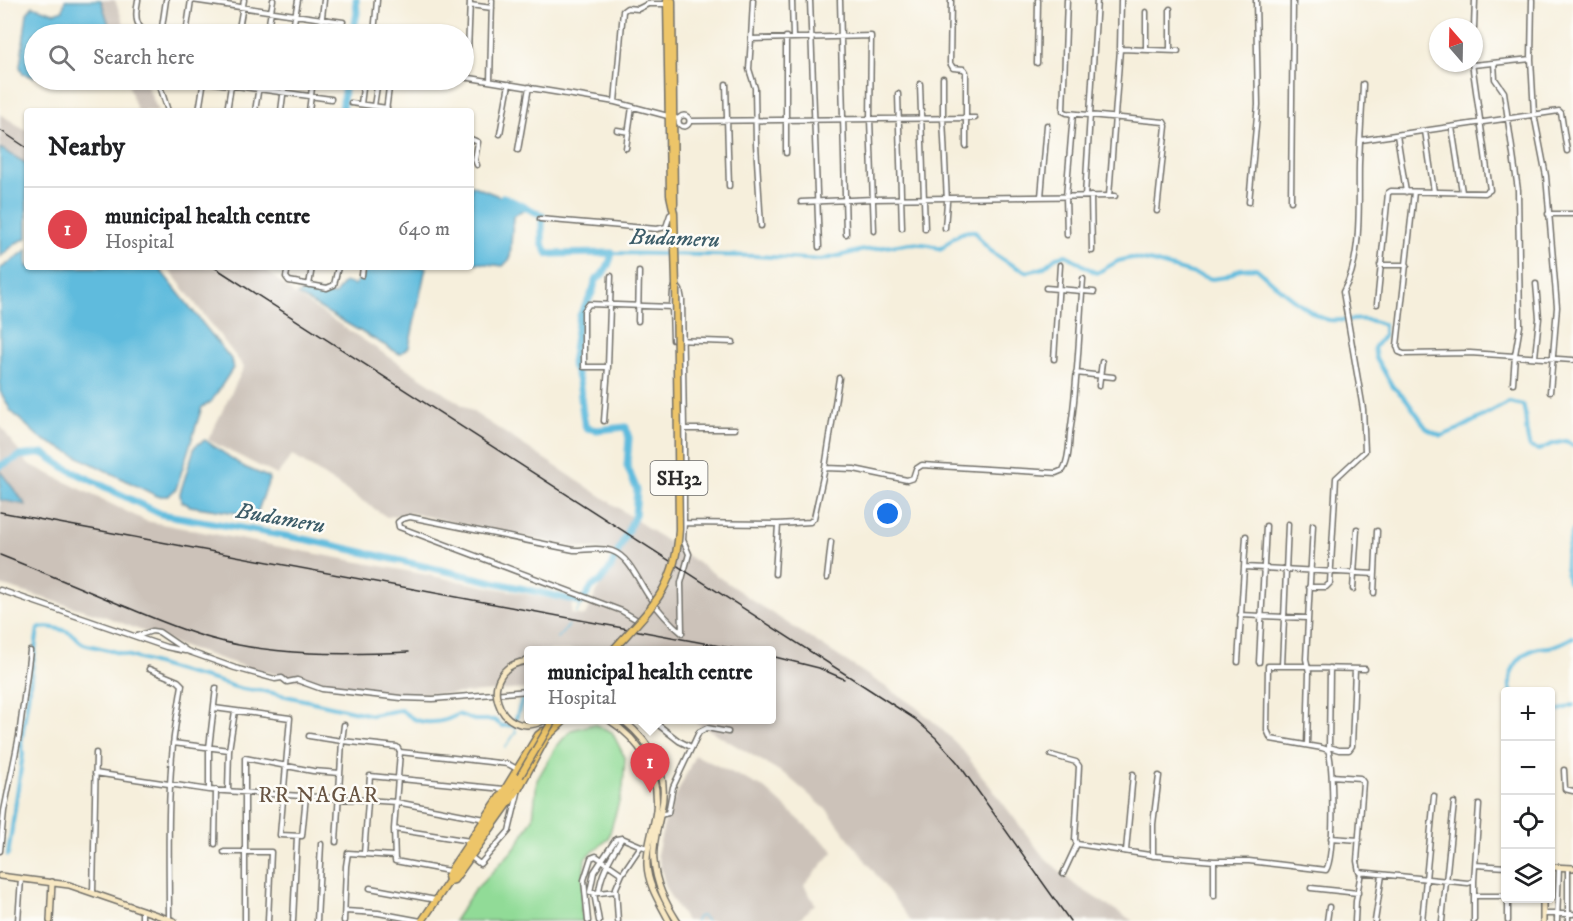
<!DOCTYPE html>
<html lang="en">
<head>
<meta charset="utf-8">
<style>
	body { margin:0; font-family:"IM FELL DW Pica",serif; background:#f2f2f2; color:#202124 }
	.controls { position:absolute; right:18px; bottom:18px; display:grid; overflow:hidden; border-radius:6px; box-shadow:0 2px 4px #0004 }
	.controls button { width:54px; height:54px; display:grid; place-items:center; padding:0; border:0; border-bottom:2px solid #e0e0e0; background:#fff; color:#202124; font:30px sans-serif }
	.compass { position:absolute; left:1429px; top:18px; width:54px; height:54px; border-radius:50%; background:#fff; box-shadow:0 2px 4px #0004; rotate:340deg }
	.you { position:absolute; left:888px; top:514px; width:21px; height:21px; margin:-15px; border:4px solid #fff; border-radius:50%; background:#1a73e8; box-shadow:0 0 0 9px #1a73e833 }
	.badge { display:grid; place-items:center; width:39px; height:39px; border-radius:50%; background:#7c3aed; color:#fff; font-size:20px; font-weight:700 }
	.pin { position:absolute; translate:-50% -50px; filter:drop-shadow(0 2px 3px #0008) }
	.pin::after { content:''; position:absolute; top:32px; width:21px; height:18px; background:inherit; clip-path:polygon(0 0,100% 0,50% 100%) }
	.popup { position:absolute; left:524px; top:646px; width:252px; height:78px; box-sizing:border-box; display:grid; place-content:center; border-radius:6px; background:#fff; filter:drop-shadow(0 2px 4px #0005); font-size:20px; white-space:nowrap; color:#757577 }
	.popup b { font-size:22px; color:#202124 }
	.popup::after { content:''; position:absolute; left:50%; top:100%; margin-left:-12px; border:12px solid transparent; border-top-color:#fff }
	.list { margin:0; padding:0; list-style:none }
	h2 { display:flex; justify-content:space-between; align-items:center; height:78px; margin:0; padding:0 24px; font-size:26px }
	h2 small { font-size:20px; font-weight:400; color:#757577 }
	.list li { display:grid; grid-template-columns:39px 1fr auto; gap:18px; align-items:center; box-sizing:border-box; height:84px; padding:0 24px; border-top:2px solid #e0e0e0 }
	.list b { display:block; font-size:22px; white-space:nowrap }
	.list p { margin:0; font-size:20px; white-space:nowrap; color:#757577 }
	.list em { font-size:20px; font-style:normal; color:#757577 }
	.icon { flex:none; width:33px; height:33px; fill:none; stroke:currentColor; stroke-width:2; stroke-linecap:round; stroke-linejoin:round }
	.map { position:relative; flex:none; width:1573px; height:921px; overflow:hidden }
	.search { position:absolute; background:#fff; box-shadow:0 2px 4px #0004; left:24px; top:24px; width:450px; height:66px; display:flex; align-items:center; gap:15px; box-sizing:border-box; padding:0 21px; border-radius:33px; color:#757577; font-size:22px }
	.panel { position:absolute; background:#fff; box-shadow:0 2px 4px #0004; left:24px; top:108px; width:450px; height:162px; border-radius:6px }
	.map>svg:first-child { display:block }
</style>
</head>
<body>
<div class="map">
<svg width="1573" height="921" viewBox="0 0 1573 921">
	<rect width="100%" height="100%" fill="#fdfcf7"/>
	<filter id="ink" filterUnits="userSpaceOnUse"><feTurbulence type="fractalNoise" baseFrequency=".0167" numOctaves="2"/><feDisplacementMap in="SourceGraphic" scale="12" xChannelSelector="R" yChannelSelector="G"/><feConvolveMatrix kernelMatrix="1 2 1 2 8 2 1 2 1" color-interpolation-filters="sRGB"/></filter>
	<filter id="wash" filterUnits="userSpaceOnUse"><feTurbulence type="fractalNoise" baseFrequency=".008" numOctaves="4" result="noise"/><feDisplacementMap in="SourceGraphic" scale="24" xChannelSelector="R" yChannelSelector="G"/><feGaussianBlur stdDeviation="1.35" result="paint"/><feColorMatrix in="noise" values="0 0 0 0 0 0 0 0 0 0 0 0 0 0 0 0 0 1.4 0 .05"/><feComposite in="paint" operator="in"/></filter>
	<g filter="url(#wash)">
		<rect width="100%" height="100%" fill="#f6efdc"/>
		<path fill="#ccc2b9" d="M101 0H115L128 34H112Z
			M127 80H145L158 111H137Z
			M0 114 27 131V164L0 148Z
			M167 267H263L295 295 601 496 755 602 912 704 935 723 960 747 1043 856 1075 885 1133 921H911L828 811 786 775 692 720H771V650H528V689L450 694 368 692 301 681 246 667 175 644 104 616 0 585V500L25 504 0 471V425L27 463 146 521 572 603 571 614 585 616 615 554 597 549 568 546 411 513 387 517 292 455 277 475 208 440 244 367Z
			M695 755 764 788 834 851 804 885 815 904 797 921H686L667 891 657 854 666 817Z"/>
		<path fill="#91db97" stroke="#5e8361" stroke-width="1.5" d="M594 724 612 732 625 758 623 788 608 839 585 858 581 912 584 921H454L473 892 516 847 533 818 537 780 556 747 571 730Z"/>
		<path fill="#5fbbdd" stroke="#457384" stroke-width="1.5" d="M65 0H101L112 34H34V77L23 74 20 67 27 13 33 6 54 13 63 10Z
			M0 148 27 164V238L16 243 0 257Z
			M471 185 527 207 513 217 510 259 503 266 471 262Z
			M27 250V267H158L231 359 233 368 211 402 202 407 176 489 168 496H157L40 438 11 411 0 391V269Z
			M370 267H426L409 347 400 354 297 295 304 291 335 295 344 282 354 285Z
			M205 440 244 467 268 477 269 480 256 516 190 506 181 501 180 493 195 446Z
			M0 471 26 505 0 500Z"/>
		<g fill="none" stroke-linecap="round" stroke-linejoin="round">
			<path stroke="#5fbbdd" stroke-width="1.5" d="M576 613 582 602
				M558 638 569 625
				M522 700 524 694
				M505 748 516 732 514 725
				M696 921 698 917 702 916 707 921"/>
			<path stroke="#5fbbdd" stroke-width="4" d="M612 253 755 256 821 260 859 251 911 243 930 245 941 249C951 239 960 230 975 231 987 253 1005 262 1027 272L1043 268 1056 257 1066 255C1077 260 1085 268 1097 273L1118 261 1131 258 1153 262 1212 279 1226 277 1240 269 1256 268C1270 281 1313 318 1329 320 1352 322 1362 315 1384 325V335L1374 348 1376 358 1393 387 1406 399 1427 429 1441 436 1459 429 1509 402 1523 405C1528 421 1524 431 1530 447L1539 450 1552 444 1566 441 1573 446
				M1573 531C1567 549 1563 563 1568 582L1573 585
				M1511 692C1506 673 1518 655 1535 649 1540 647 1545 648 1550 647 1558 645 1566 641 1573 637
				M1550 714 1573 705
				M8 855 23 754 21 744 38 629C46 625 65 629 73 635 78 639 80 644 87 645 127 653 166 669 206 678 225 682 240 692 259 690L371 715 401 710C405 713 409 716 414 719 426 725 447 722 458 714L474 720H494L502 726 514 725 522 700"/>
			<path stroke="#5fbbdd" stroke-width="7" d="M353 34 357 13 356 0
				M342 111 345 80
				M0 466 20 456 43 453 64 467 161 514 309 540 582 602 592 586 600 582 610 569 635 515 637 490 627 466 629 438 626 427 597 430 586 428C579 406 584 384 572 363 575 347 576 331 580 316 585 303 594 295 595 281 605 273 609 266 612 253L548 254 542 243V215L503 197"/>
		</g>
	</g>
	<g filter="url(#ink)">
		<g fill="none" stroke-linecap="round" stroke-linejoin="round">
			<g stroke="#727069" stroke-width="7">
				<path id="street" d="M138 0C135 15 134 31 153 34
					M192 0 343 22
					M753 0 751 39 871 36 870 119 874 231
					M792 0 793 38
					M810 0 819 247
					M840 0 846 234
					M951 0 950 63 953 68 964 69 966 72V146
					M1067 0 1063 111 1067 113 1164 122 1166 126 1157 211
					M1532 0 1531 59 1534 114 1546 176 1557 307 1550 392
					M470 5 492 8
					M1474 27 1475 0
					M161 34 166 0
					M186 34 191 0
					M238 34 244 0
					M267 34 273 0
					M292 34 298 0
					M320 34 324 0
					M374 34 377 0
					M786 37V153
					M751 39 749 69 755 88 756 144 761 226
					M1120 49 1178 51
					M1146 50V12
					M1170 50V9
					M1037 63 1038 0
					M1494 63 1495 79 1504 92 1518 190 1520 326 1515 355 1513 383
					M1473 65 1531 59
					M464 77 615 102 679 119
					M467 78 470 0
					M943 78V118L947 202 945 228
					M158 80 168 111
					M192 80 331 99
					M490 81 492 0
					M726 84 729 186
					M920 84 925 229
					M898 94 902 228
					M615 102 623 11 627 8 638 9 648 4H666
					M351 103 387 108
					M361 104 364 80
					M374 106 378 80
					M199 111 204 80
					M227 111 232 80
					M255 111 260 80
					M281 111 285 80
					M309 111 313 80
					M386 111 390 80
					M678.5 121a5.5 5.5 0 1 1 11 0a5.5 5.5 0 1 1-11 0Z
					M690 121 975 118
					M1452 127 1462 192
					M617 130 629 132
					M1425 131 1434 192
					M500 134 509 84
					M1397 135 1406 192
					M471 139 478 142 475 160 477 165
					M1361 140 1559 111 1561 113 1567 151
					M626 148 632 107
					M518 150 529 87
					M1414 192 1397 346 1399 352 1404 354 1470 353 1573 360
					M1085 196 1097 0
					M1091 196 1092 251
					M1109 196 1120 49 1121 0
					M1041 197 1047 125
					M1291 201 1293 0
					M801 202 874 199 1115 196
					M1249 202 1258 105 1256 0
					M1548 214H1573
					M540 219 657 229 666 227 670 215 673 213
					M1067 235 1066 197 1073 114
					M1380 265H1407
					M288 267 286 277 289 281 327 288 334 285 338 267
					M362 275 363 267
					M309 285 312 267
					M677 286 680 290 682 300 684 429
					M1046 288 1094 292
					M1377 304 1388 193 1391 191 1485 193 1490 190 1472 63
					M672 307 673 290 676 286
					M638 321 639 272
					M1535 357 1539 318 1536 284
					M1054 359 1060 265
					M608 367H584V311L589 304 672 307 673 340 733 342
					M1076 373 1113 377
					M1099 386 1102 362
					M604 421 608 367 611 276
					M735 429H684V523L778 524 810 522 814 518 825 468 839 378
					M825 468 854 469 907 480 913 478 916 469 922 465 1056 473 1063 470C1069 460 1069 445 1070 433 1078 382 1079 330 1083 279
					M1244 567 1375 574
					M775 574 778 524
					M827 578 831 542
					M1309 587H1326L1330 583 1336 478 1365 451 1363 409 1343 292C1363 258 1358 202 1359 163 1360 137 1362 111 1363 84
					M1353 589 1357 529
					M0 590 166 647 185 651
					M1374 593 1377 531
					M1240 615 1307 618
					M639 621 622 611 399 527 398 522 402 519 410 517 574 550C586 550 600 547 612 551 630 557 639 583 650 598 659 611 670 623 682 633L681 583 689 554 683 540 684 523
					M137 636 152 631 159 632 187 651 235 668 275 679 282 678 287 682 297 680 322 689 401 698 433 699 528 691
					M1238 662 1246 536
					M1259 662 1266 526
					M1282 666 1288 524
					M1309 668 1365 669
					M149 669 178 681 182 685C179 705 175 725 173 745 167 803 169 861 169 919
					M214 708 290 718 280 835 302 836 306 796
					M652 720 679 741 691 747
					M309 736 342 741 344 725
					M173 743 229 750
					M1307 745 1309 672 1306 659 1313 525
					M1329 747 1339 750H1349L1352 746 1355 669
					M1329 748 1330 668
					M400 752 394 829 395 861 449 871
					M1051 755 1076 762 1079 766 1075 840 1077 844 1156 856 1214 861H1249L1326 870C1335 856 1333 772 1329 753L1328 750 1322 748 1271 739 1267 730 1268 666H1306
					M1564 770 1565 789 1573 791
					M95 773 209 790 396 802 485 819
					M1332 776 1360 778 1363 782 1357 861 1359 872 1468 883 1474 881
					M209 790V748L216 688
					M228 791 229 750 235 711
					M660 815 668 813 673 787 699 732 707 728 728 732
					M394 829 470 841
					M1331 838 1359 840
					M336 842 342 741 397 747 400 752 508 764 517 769
					M215 844 216 790
					M0 851 4 811 19 736 30 651
					M1126 851 1133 774
					M224 852H271L268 921
					M364 854 370 776 504 789
					M1153 856V824L1159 776
					M471 857 480 864 509 831 518 793
					M1476 865 1506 867
					M1063 874 1077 844
					M370 888 436 900
					M1311 888 1358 893
					M590 892 594 872 616 839 622 838 641 846
					M590 892 599 893 616 891
					M93 893 96 753
					M594 893 599 921
					M599 893C600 874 612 855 622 838
					M1214 896V861
					M1474 896H1506
					M1508 898V921
					M345 911 378 913 421 921
					M1543 914H1573
					M18 921 21 879
					M142 921V910
					M245 921V758L313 771 340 773
					M293 921 297 836
					M317 921 321 844
					M344 921 346 866 348 853 394 856
					M588 921 584 880 591 858 596 856 622 874
					M618 921 616 888 622 874 641 846 648 848
					M1327 921 1329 907
					M1355 921 1356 901 1361 872
					M1375 921 1382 875
					M1422 921 1434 796
					M1442 921 1454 803
					M1474 921V881L1479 805
					M1557 921 1559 867
					M1568 921V868"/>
			</g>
			<g stroke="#727069" stroke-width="8">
				<path id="secondary" d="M609 720C640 740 660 772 656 810 654 828 646 846 647 865 648 886 660 903 669 921
					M623 720C652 744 670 772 661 811 658 828 652 845 654 861 656 884 665 902 677 921
					M1550 867 1573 868
					M0 876 69 885 174 921
					M1543 898V921
					M50 921 52 882"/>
			</g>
			<g stroke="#727069" stroke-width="9">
				<path id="primary" d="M667 0 670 195 674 213 676 285
					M672 1 674 204
					M449 881 454 880 518 790 546 738 565 720
					M449 881 448 876 450 871 505 789 538 735 543 731 551 730
					M422 921 520 776"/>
			</g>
			<use href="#street" stroke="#fff" stroke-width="4"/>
			<use href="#secondary" stroke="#f8e8c3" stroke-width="5"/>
			<use href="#primary" stroke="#edc569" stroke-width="6"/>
			<path stroke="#2b2b2b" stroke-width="1.5" d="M0 130 27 148
				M214 267 915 719 936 738 958 763 1070 921
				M0 512 741 650
				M0 555C38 570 76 586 114 602 147 615 179 630 213 639 273 656 346 655 409 652
				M771 656 819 668 844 679"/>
			<g stroke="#727069" stroke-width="8" stroke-linecap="butt">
				<path id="secondary-bridge" d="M528 661C473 666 497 745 545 720"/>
			</g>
			<g stroke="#727069" stroke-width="9" stroke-linecap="butt">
				<path id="primary-bridge" d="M613 650C651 608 676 588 679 529L676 285
					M520 776 553 720"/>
			</g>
			<use href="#secondary-bridge" stroke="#f8e8c3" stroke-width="5"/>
			<use href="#primary-bridge" stroke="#edc569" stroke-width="6"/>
		</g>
	</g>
	<g text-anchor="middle" stroke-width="5" stroke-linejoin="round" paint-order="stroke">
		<rect fill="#fdfcf7" stroke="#6a6a68" stroke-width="1.5" x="650.5" y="461" width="57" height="34" rx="4.5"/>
		<g font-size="20" font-weight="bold" fill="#2b2b2b">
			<text x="679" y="485">SH32</text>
		</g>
		<g font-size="22" font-style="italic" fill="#3d5d69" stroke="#fdfcf7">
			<text transform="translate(675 237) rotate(2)" y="8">Budameru</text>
			<text transform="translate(281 517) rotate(10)" y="8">Budameru</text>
		</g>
		<g font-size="22" letter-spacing="1.5" fill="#685442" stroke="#fdfcf7">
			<text x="319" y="802">RR NAGAR</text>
		</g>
	</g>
</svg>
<div class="controls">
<button>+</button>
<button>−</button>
<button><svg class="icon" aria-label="locate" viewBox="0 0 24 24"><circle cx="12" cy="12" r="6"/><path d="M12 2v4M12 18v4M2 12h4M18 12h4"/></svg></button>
<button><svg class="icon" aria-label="layers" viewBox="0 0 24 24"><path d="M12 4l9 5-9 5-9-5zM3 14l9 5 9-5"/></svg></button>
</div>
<svg class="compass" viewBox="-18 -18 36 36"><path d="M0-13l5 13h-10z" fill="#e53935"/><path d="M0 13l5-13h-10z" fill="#757577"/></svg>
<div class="you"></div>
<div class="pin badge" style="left:650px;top:793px;background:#e0444e">1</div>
<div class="popup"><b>municipal health centre</b>Hospital</div>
<div class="search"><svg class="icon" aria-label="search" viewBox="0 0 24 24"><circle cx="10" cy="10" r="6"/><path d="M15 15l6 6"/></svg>Search here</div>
<section class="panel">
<h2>Nearby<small></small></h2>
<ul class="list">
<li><span class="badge" style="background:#e0444e">1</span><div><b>municipal health centre</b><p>Hospital</p></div><em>640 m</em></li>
</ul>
</section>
</div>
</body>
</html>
